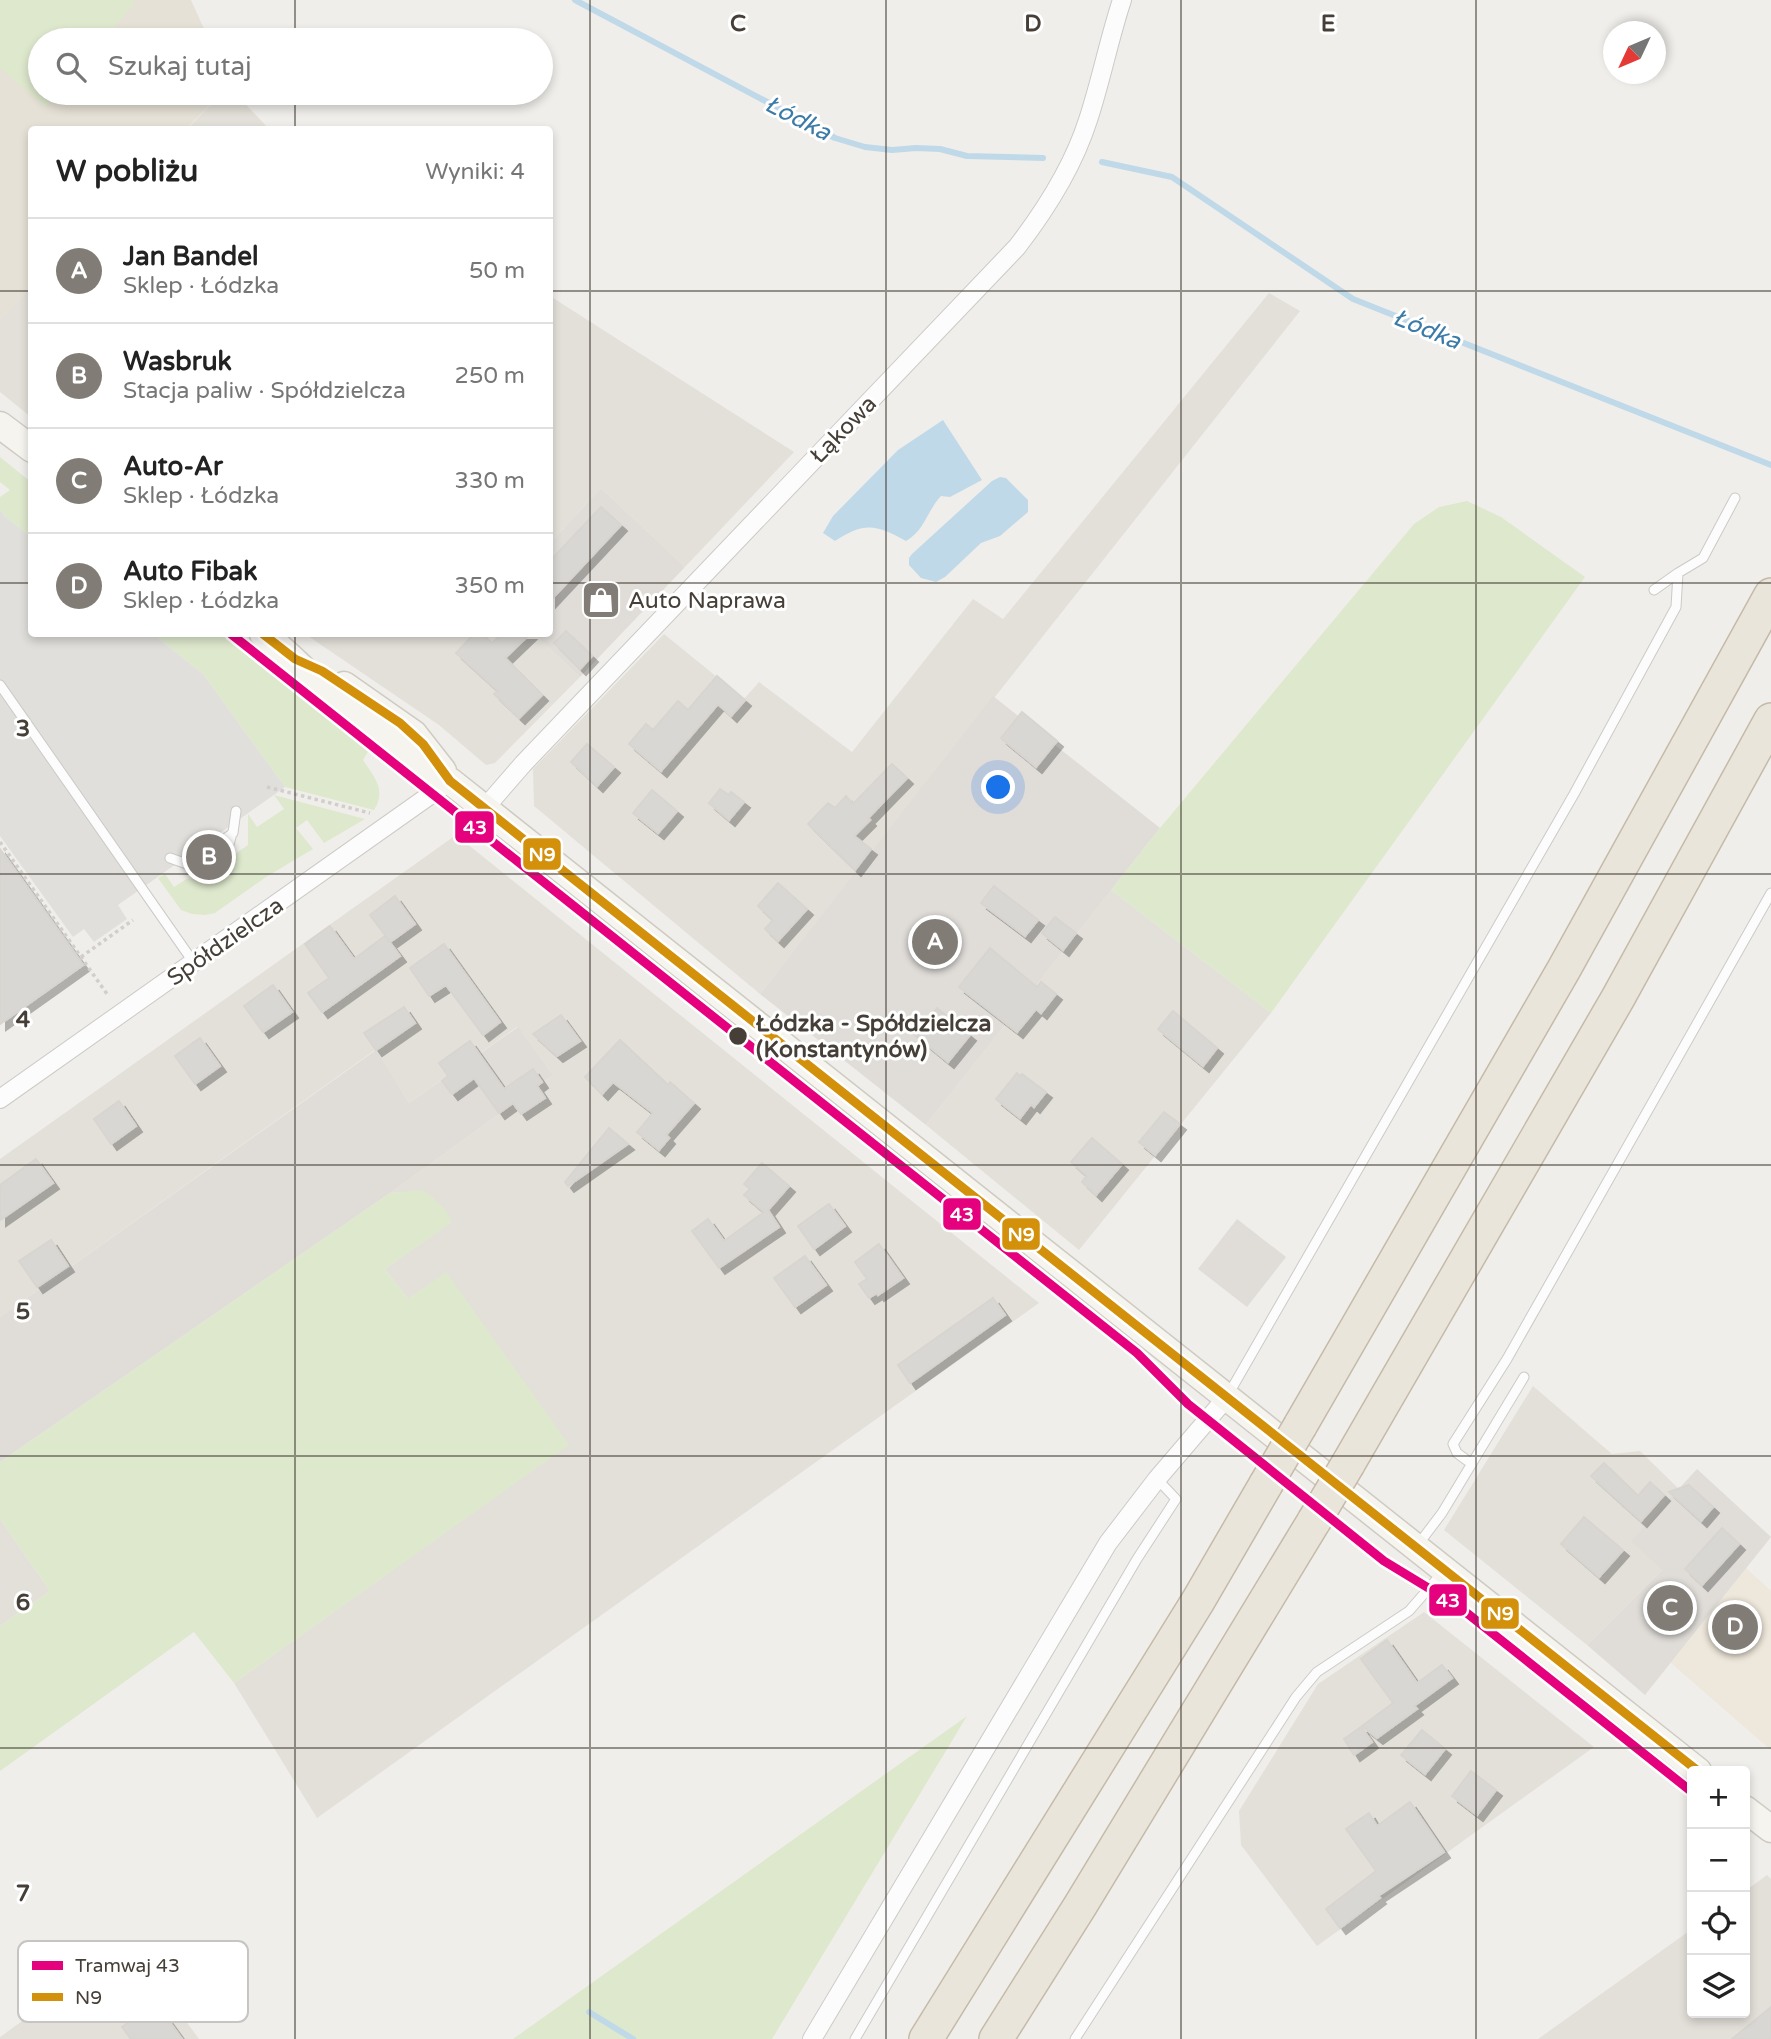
<!DOCTYPE html>
<html lang="pl">
<head>
<meta charset="utf-8">
<style>
	body { margin:0; font-family:"Varela Round",sans-serif; background:#f2f2f2; color:#222 }
	.controls { position:absolute; right:21px; bottom:21px; display:grid; overflow:hidden; border-radius:7px; box-shadow:0 4px 10px #0003 }
	.controls button { width:63px; height:63px; display:grid; place-items:center; padding:0; border:0; border-bottom:2px solid #e0e0e0; background:#fff; color:#222; font:35px sans-serif }
	.compass { position:absolute; left:1603px; top:21px; width:63px; height:63px; border-radius:50%; background:#fff; box-shadow:0 4px 10px #0003; rotate:226deg }
	.you { position:absolute; left:999px; top:788px; width:24px; height:24px; margin:-18px; border:5px solid #fff; border-radius:50%; background:#1a73e8; box-shadow:0 0 0 10px #1a73e833 }
	.badge { display:grid; place-items:center; width:46px; height:46px; border-radius:50%; background:#817c76; color:#fff; font-size:23px; font-weight:700 }
	.pin { position:absolute; translate:-50% -50%; border:4px solid #fff; box-shadow:0 2px 7px #0006 }
	.list { margin:0; padding:0; list-style:none }
	h2 { display:flex; justify-content:space-between; align-items:center; height:91px; margin:0; padding:0 28px; font-size:30px }
	h2 small { font-size:23px; font-weight:400; color:#767676 }
	.list li { display:grid; grid-template-columns:46px 1fr auto; gap:21px; align-items:center; box-sizing:border-box; height:105px; padding:0 28px; border-top:2px solid #e0e0e0 }
	.list b { display:block; font-size:26px; white-space:nowrap }
	.list p { margin:0; font-size:23px; white-space:nowrap; color:#767676 }
	.list em { font-size:23px; font-style:normal; color:#767676 }
	.icon { flex:none; width:38px; height:38px; fill:none; stroke:currentColor; stroke-width:2; stroke-linecap:round; stroke-linejoin:round }
	.map { position:relative; flex:none; width:1771px; height:2039px; overflow:hidden }
	.search { position:absolute; background:#fff; box-shadow:0 4px 10px #0003; left:28px; top:28px; width:525px; height:77px; display:flex; align-items:center; gap:18px; box-sizing:border-box; padding:0 24px; border-radius:38px; color:#767676; font-size:26px }
	.panel { position:absolute; background:#fff; box-shadow:0 4px 10px #0003; left:28px; top:126px; width:525px; height:511px; border-radius:7px }
	.map>svg:first-child { display:block }
</style>
</head>
<body>
<div class="map">
<svg width="1771" height="2039" viewBox="0 0 1771 2039">
	<defs>
		<filter id="shadow"><feDropShadow dx="6" dy="6" stdDeviation="0" flood-color="#0004"/></filter>
	</defs>
	<rect width="100%" height="100%" fill="#f0eeea"/>
	<path fill="#e3e0d9" d="M222 93H235L269 129 186 130Z
		M31 287V417L0 392V319Z
		M1269 293 1300 311 760 994 534 806 533 769 664 634 744 699 759 682 852 752 973 599 1003 619Z
		M550 296 794 452 685 567 601 488 550 543Z
		M305 634H534L580 677 495 763 486 765 439 725Z
		M456 835 1039 1303 317 1818 234 1683 568 1445 446 1273 408 1299 385 1269 451 1222 424 1191 390 1193 553 1075 517 1027 409 1103 375 1050 0 1317V1159Z
		M1111 890 1271 1013 1079 1250 926 1125Z
		M1533 1386 1612 1454 1640 1451 1679 1489 1662 1570 1587 1645 1444 1530Z
		M0 1519 50 1591 0 1626Z
		M1424 1612 1594 1747 1317 1946 1241 1845 1239 1811 1318 1684Z
		M1767 1875 1771 1879V2039H1538L1692 1929V2013H1745V1891Z
		M129 1944 199 2039H0V2037Z"/>
	<path fill="#eee7db" d="M1746 1568 1771 1591V1750L1671 1663Z"/>
	<path fill="#e0ddd9" d="M601 488 685 567 580 677 534 634H550V543Z
		M993 696 1160 828 926 1125 760 994Z
		M518 1027 553 1075 390 1193 0 1462V1317L376 1050 409 1103Z
		M1237 1219 1286 1257 1247 1307 1198 1269Z
		M1697 1469 1771 1537 1645 1695 1587 1645 1662 1570 1631 1541Z"/>
	<path fill="#e6e1d6" d="M0 0H191L209 40H40V93H222L186 129 32 130 31 287 0 319Z"/>
	<path fill="#dee8cd" d="M0 0H132L135 3 103 40H40V93H58L45 107 0 68Z
		M0 457 31 482V537L4 516 0 509V497L10 490 0 482Z
		M1467 501 1501 517 1585 577 1271 1013 1111 890 1160 828 1414 524 1439 507Z
		M153 634H222L369 750 363 760C374 777 387 790 374 810L285 787 203 674Z
		M274 795 365 819 324 843 307 820 296 828 313 849 266 877 215 913 205 915 192 914 181 910 158 878 165 874 174 887 188 878 198 880 248 845V814L257 827 284 809Z
		M424 1190 445 1209 452 1222 385 1269 408 1299 446 1272 569 1445 234 1683 194 1632 0 1771V1626L50 1591 0 1519V1462L390 1193Z
		M967 1716 772 2039H513Z"/>
	<path fill="#e1dfdb" d="M0 509 4 516 31 537 32 634H153L203 674 285 787 118 905 127 919 94 942 84 929 73 937 0 836Z"/>
	<path fill="#bfd9e9" d="M943 420 982 480 950 497 941 496C927 511 925 530 906 541 876 524 864 522 835 541L823 533 833 516 898 450Z
		M1000 477 1006 478 1028 500V512L1000 536 981 543 945 577 936 582 921 578 909 565V558L912 554 992 481Z"/>
	<g fill="none" stroke-linecap="round" stroke-linejoin="round">
		<path stroke="#bfd9e9" stroke-width="6" d="M575 0 835 138 865 147 892 150 916 148 940 149 967 156 1043 158
			M1102 162 1172 177 1353 299 1771 465
			M589 2012 633 2039"/>
	</g>
	<path fill="#d9d7d3" stroke="#d8d5d0" stroke-width="2" filter="url(#shadow)" d="M601 507 621 525 550 601V561Z
		M566 631 592 656 580 669 554 643Z
		M474 634H482L492 643 502 634H530L505 658 542 695 519 718 494 694 498 691 456 653Z
		M717 676 745 700 731 716 718 704 661 771 629 744 646 724 653 730 678 701 688 710Z
		M1022 712 1057 741 1036 767 1001 738Z
		M587 744 614 767 597 786 571 762Z
		M892 764 907 778 868 818 870 820 854 836 871 849 855 870 808 824 828 803 835 808 846 796 853 804Z
		M720 789 729 795 731 792 744 802 729 820 709 803Z
		M652 790 677 811 658 833 633 813Z
		M0 849 83 965 0 1024Z
		M778 883 807 909 778 941 765 929 773 920 758 906Z
		M994 886 1038 920 1025 936 981 903Z
		M395 896 415 924 390 942 370 915Z
		M1055 917 1076 933 1063 950 1042 933Z
		M330 926 354 959 385 936 400 956 322 1012 308 993 329 978 305 944Z
		M444 944 500 1022 483 1035 446 985 429 996 410 968Z
		M990 948 1037 987 1041 982 1056 994 1041 1013 1036 1009 1017 1032 959 987Z
		M273 985 292 1012 263 1032 244 1006Z
		M404 1007 415 1023 376 1050 364 1033Z
		M937 1008 970 1035 948 1062 915 1035Z
		M1173 1011 1217 1048 1203 1066 1158 1029Z
		M561 1015 580 1041 557 1056 533 1034Z
		M200 1038 220 1066 195 1084 175 1056Z
		M620 1040 668 1085 670 1082 694 1103 666 1135 669 1138 659 1150 637 1132 653 1113 613 1082 602 1094 585 1077Z
		M470 1041 504 1089 533 1069 542 1082 537 1086 545 1098 521 1114 513 1103 499 1113 474 1078 452 1094 442 1081 448 1076 439 1063Z
		M1017 1073 1020 1076 1022 1074 1046 1092 1034 1107 1031 1104 1020 1118 996 1099Z
		M119 1101 136 1126 111 1144 94 1119Z
		M1164 1112 1180 1124 1155 1155 1139 1142Z
		M609 1128 628 1144 568 1186 565 1182Z
		M1092 1138 1122 1164 1096 1195 1082 1182 1087 1176 1071 1162Z
		M36 1159 53 1183 0 1220V1185Z
		M762 1163 789 1186 768 1210 779 1227 719 1268 692 1231 708 1219 724 1241 764 1212 744 1195 750 1189 744 1184Z
		M829 1204 845 1226 814 1249 798 1226Z
		M51 1240 68 1266 37 1287 19 1261Z
		M879 1244 903 1278 878 1295 877 1293 869 1298 859 1284 867 1279 855 1262Z
		M805 1256 826 1285 795 1307 774 1278Z
		M993 1298 1005 1315 910 1383 898 1365Z
		M1604 1463 1638 1496 1650 1482 1664 1495 1641 1521 1591 1476Z
		M1689 1485 1713 1507 1701 1521 1669 1492Z
		M1584 1517 1623 1550 1599 1577 1561 1544Z
		M1722 1528 1739 1544 1702 1585 1685 1569Z
		M1667 1588 1687 1606 1675 1620 1655 1601Z
		M1387 1640 1417 1683 1442 1665 1452 1678 1414 1706 1417 1709 1377 1738 1362 1726 1393 1703 1361 1659Z
		M1361 1727 1372 1742 1354 1755 1344 1739Z
		M1422 1730 1445 1749 1425 1774 1401 1755Z
		M1471 1771 1496 1790 1477 1815 1452 1796Z
		M1410 1802 1444 1852 1378 1896 1380 1898 1340 1928 1326 1909 1376 1871 1346 1829 1369 1813 1377 1826Z
		M156 2003 182 2039H131L122 2027Z
		M1771 2007V2039H1732Z"/>
	<g fill="none" stroke-linecap="round" stroke-linejoin="round">
		<g stroke="#cccac7" stroke-width="11">
			<path id="lane" d="M1654 590 1678 573
				M0 685 194 963
				M170 858 187 864 191 863 229 836 233 833 236 811
				M187 864 201 869 228 848 232 833
				M1228 1395 1574 794 1676 607 1678 573 1703 558 1735 498
				M1472 1464 1457 1453 1453 1444 1507 1359 1771 893
				M1417 1546 1442 1513 1524 1377
				M855 2039 1137 1559 1176 1499 1157 1479
				M1075 2039 1296 1697 1317 1672 1409 1611 1443 1572"/>
		</g>
		<g stroke="#cccac7" stroke-width="20">
			<path id="street" d="M484 809 523 764 1017 247C1047 208 1073 167 1088 120 1101 81 1109 39 1122 0
				M0 1099 450 781
				M812 2039 1108 1543 1157 1479 1227 1397"/>
		</g>
		<g stroke="#cecbc2" stroke-width="29">
			<path id="secondary" d="M0 425 32 449
				M263 634C282 648 298 664 315 681 355 719 403 752 450 781L1698 1771
				M344 685 414 734 443 771
				M1745 1809 1771 1829"/>
		</g>
		<g stroke="#c5baa8" stroke-width="36">
			<path id="highway" d="M1300 1426 1564 969 1771 595
				M1348 1464 1618 998 1771 720
				M926 2039 1198 1601 1266 1484
				M996 2039 1080 1906 1314 1521"/>
		</g>
		<path stroke="#d1cecb" stroke-width="3.5" stroke-dasharray="3.5 3.5" stroke-linecap="butt" d="M267 787 370 813
			M0 842 107 994
			M81 957 133 920"/>
		<use href="#lane" stroke="#fdfcfc" stroke-width="9"/>
		<use href="#street" stroke="#fdfcfc" stroke-width="18"/>
		<use href="#secondary" stroke="#f6f4ef" stroke-width="26"/>
		<use href="#highway" stroke="#eae5db" stroke-width="33"/>
		<g stroke="#c5baa8" stroke-width="36" stroke-linecap="butt">
			<path id="highway-bridge" d="M1266 1484 1300 1426
				M1314 1521 1348 1464"/>
		</g>
		<use href="#highway-bridge" stroke="#eae5db" stroke-width="33"/>
		<g stroke="#fff" stroke-width="14">
			<path id="bus-1" d="M263 634 295 659 322 671 400 723 423 744 450 781 1698 1771"/>
		</g>
		<use href="#bus-1" stroke="#d3910b" stroke-width="9"/>
		<g stroke="#fff" stroke-width="14">
			<path id="tram-1" d="M231 634 1137 1353 1188 1404 1384 1561 1458 1606 1692 1792"/>
		</g>
		<use href="#tram-1" stroke="#e5007d" stroke-width="9"/>
	</g>
	<path fill="none" stroke="#453f37" stroke-width="2" stroke-opacity="0.55" d="M295 0V40M590 0V2039M886 0V2039M1181 0V2039M1476 0V2039M295 93V130M0 291H32M550 291H1771M0 583H32M550 583H1771M295 634V2039M0 874H1771M0 1165H1771M0 1456H1771M0 1748H1771"/>
	<defs>
		<g id="shop-square" transform="scale(2.0125)"><rect x="-9" y="-9" width="18" height="18" rx="4" fill="#817c76" stroke="#fff"/><path d="M-5-2.5h2.3a2.7 3.5 0 0 1 5.4 0H5L5.5 6h-11ZM-1.5-2.5h3a1.5 2.3 0 0 0-3 0Z" fill="#fff"/></g>
	</defs>
	<g fill-rule="evenodd">
		<use href="#shop-square" x="601" y="600"/>
	</g>
	<circle fill="#453f37" stroke="#fff" stroke-width="2.5" cx="738" cy="1036" r="10"/>
	<g text-anchor="middle" stroke-width="6" stroke-linejoin="round" paint-order="stroke">
		<g font-size="23" fill="#453f37" stroke="#fff">
			<text transform="translate(843 429) rotate(-46)" y="8">Łąkowa</text>
			<text transform="translate(225 941) rotate(-35)" y="8">Spółdzielcza</text>
		</g>
		<g font-size="23" fill="#453f37" stroke="#fff" text-anchor="start">
			<text x="628" y="608">Auto Naprawa</text>
		</g>
		<g font-size="23" font-weight="bold" fill="#453f37" stroke="#fff" text-anchor="start">
			<text x="756" y="1031">Łódzka - Spółdzielcza<tspan x="756" dy="26">(Konstantynów)</tspan></text>
		</g>
		<g font-size="24" font-style="italic" fill="#3b7ba7" stroke="#fff">
			<text transform="translate(798 118) rotate(27)" y="8">Łódka</text>
			<text transform="translate(1427 329) rotate(22)" y="8">Łódka</text>
		</g>
	</g>
	<rect x="18" y="1941" width="230" height="81" rx="10" fill="#fff" stroke="#c7c5c3" stroke-width="2"/>
	<rect x="32" y="1961" width="31" height="9" fill="#e5007d"/>
	<rect x="32" y="1993" width="31" height="8" fill="#d3910b"/>
	<g font-size="19" fill="#453f37">
		<text x="75" y="1972">Tramwaj 43</text>
		<text x="75" y="2004">N9</text>
	</g>
	<g font-size="23" text-anchor="middle" font-weight="bold" fill="#453f37" stroke="#fff" stroke-width="6" stroke-linejoin="round" paint-order="stroke">
		<text x="738" y="31">C</text>
		<text x="1033" y="31">D</text>
		<text x="1328" y="31">E</text>
		<text x="23" y="736">3</text>
		<text x="23" y="1027">4</text>
		<text x="23" y="1319">5</text>
		<text x="23" y="1610">6</text>
		<text x="23" y="1901">7</text>
	</g>
	<g stroke="#fff" stroke-width="2.5">
		<rect x="454" y="810" width="41" height="34" rx="7" fill="#e5007d"/>
		<rect x="522" y="837" width="40" height="34" rx="7" fill="#d3910b"/>
		<rect x="942" y="1197" width="40" height="34" rx="7" fill="#e5007d"/>
		<rect x="1001" y="1217" width="40" height="34" rx="7" fill="#d3910b"/>
		<rect x="1428" y="1583" width="40" height="34" rx="7" fill="#e5007d"/>
		<rect x="1480" y="1597" width="40" height="33" rx="7" fill="#d3910b"/>
	</g>
	<g font-size="19" text-anchor="middle" font-weight="bold" fill="#fff">
		<text x="475" y="834">43</text>
		<text x="542" y="861">N9</text>
		<text x="962" y="1221">43</text>
		<text x="1021" y="1241">N9</text>
		<text x="1448" y="1607">43</text>
		<text x="1500" y="1620">N9</text>
	</g>
</svg>
<div class="controls">
<button>+</button>
<button>−</button>
<button><svg class="icon" aria-label="locate" viewBox="0 0 24 24"><circle cx="12" cy="12" r="6"/><path d="M12 2v4M12 18v4M2 12h4M18 12h4"/></svg></button>
<button><svg class="icon" aria-label="layers" viewBox="0 0 24 24"><path d="M12 4l9 5-9 5-9-5zM3 14l9 5 9-5"/></svg></button>
</div>
<svg class="compass" viewBox="-18 -18 36 36"><path d="M0-13l5 13h-10z" fill="#e53935"/><path d="M0 13l5-13h-10z" fill="#767676"/></svg>
<div class="you"></div>
<div class="pin badge" style="left:935px;top:942px">A</div>
<div class="pin badge" style="left:209px;top:857px">B</div>
<div class="pin badge" style="left:1670px;top:1608px">C</div>
<div class="pin badge" style="left:1735px;top:1627px">D</div>
<div class="search"><svg class="icon" aria-label="search" viewBox="0 0 24 24"><circle cx="10" cy="10" r="6"/><path d="M15 15l6 6"/></svg>Szukaj tutaj</div>
<section class="panel">
<h2>W pobliżu<small>Wyniki: 4</small></h2>
<ul class="list">
<li><span class="badge">A</span><div><b>Jan Bandel</b><p>Sklep · Łódzka</p></div><em>50 m</em></li>
<li><span class="badge">B</span><div><b>Wasbruk</b><p>Stacja paliw · Spółdzielcza</p></div><em>250 m</em></li>
<li><span class="badge">C</span><div><b>Auto-Ar</b><p>Sklep · Łódzka</p></div><em>330 m</em></li>
<li><span class="badge">D</span><div><b>Auto Fibak</b><p>Sklep · Łódzka</p></div><em>350 m</em></li>
</ul>
</section>
</div>
</body>
</html>
